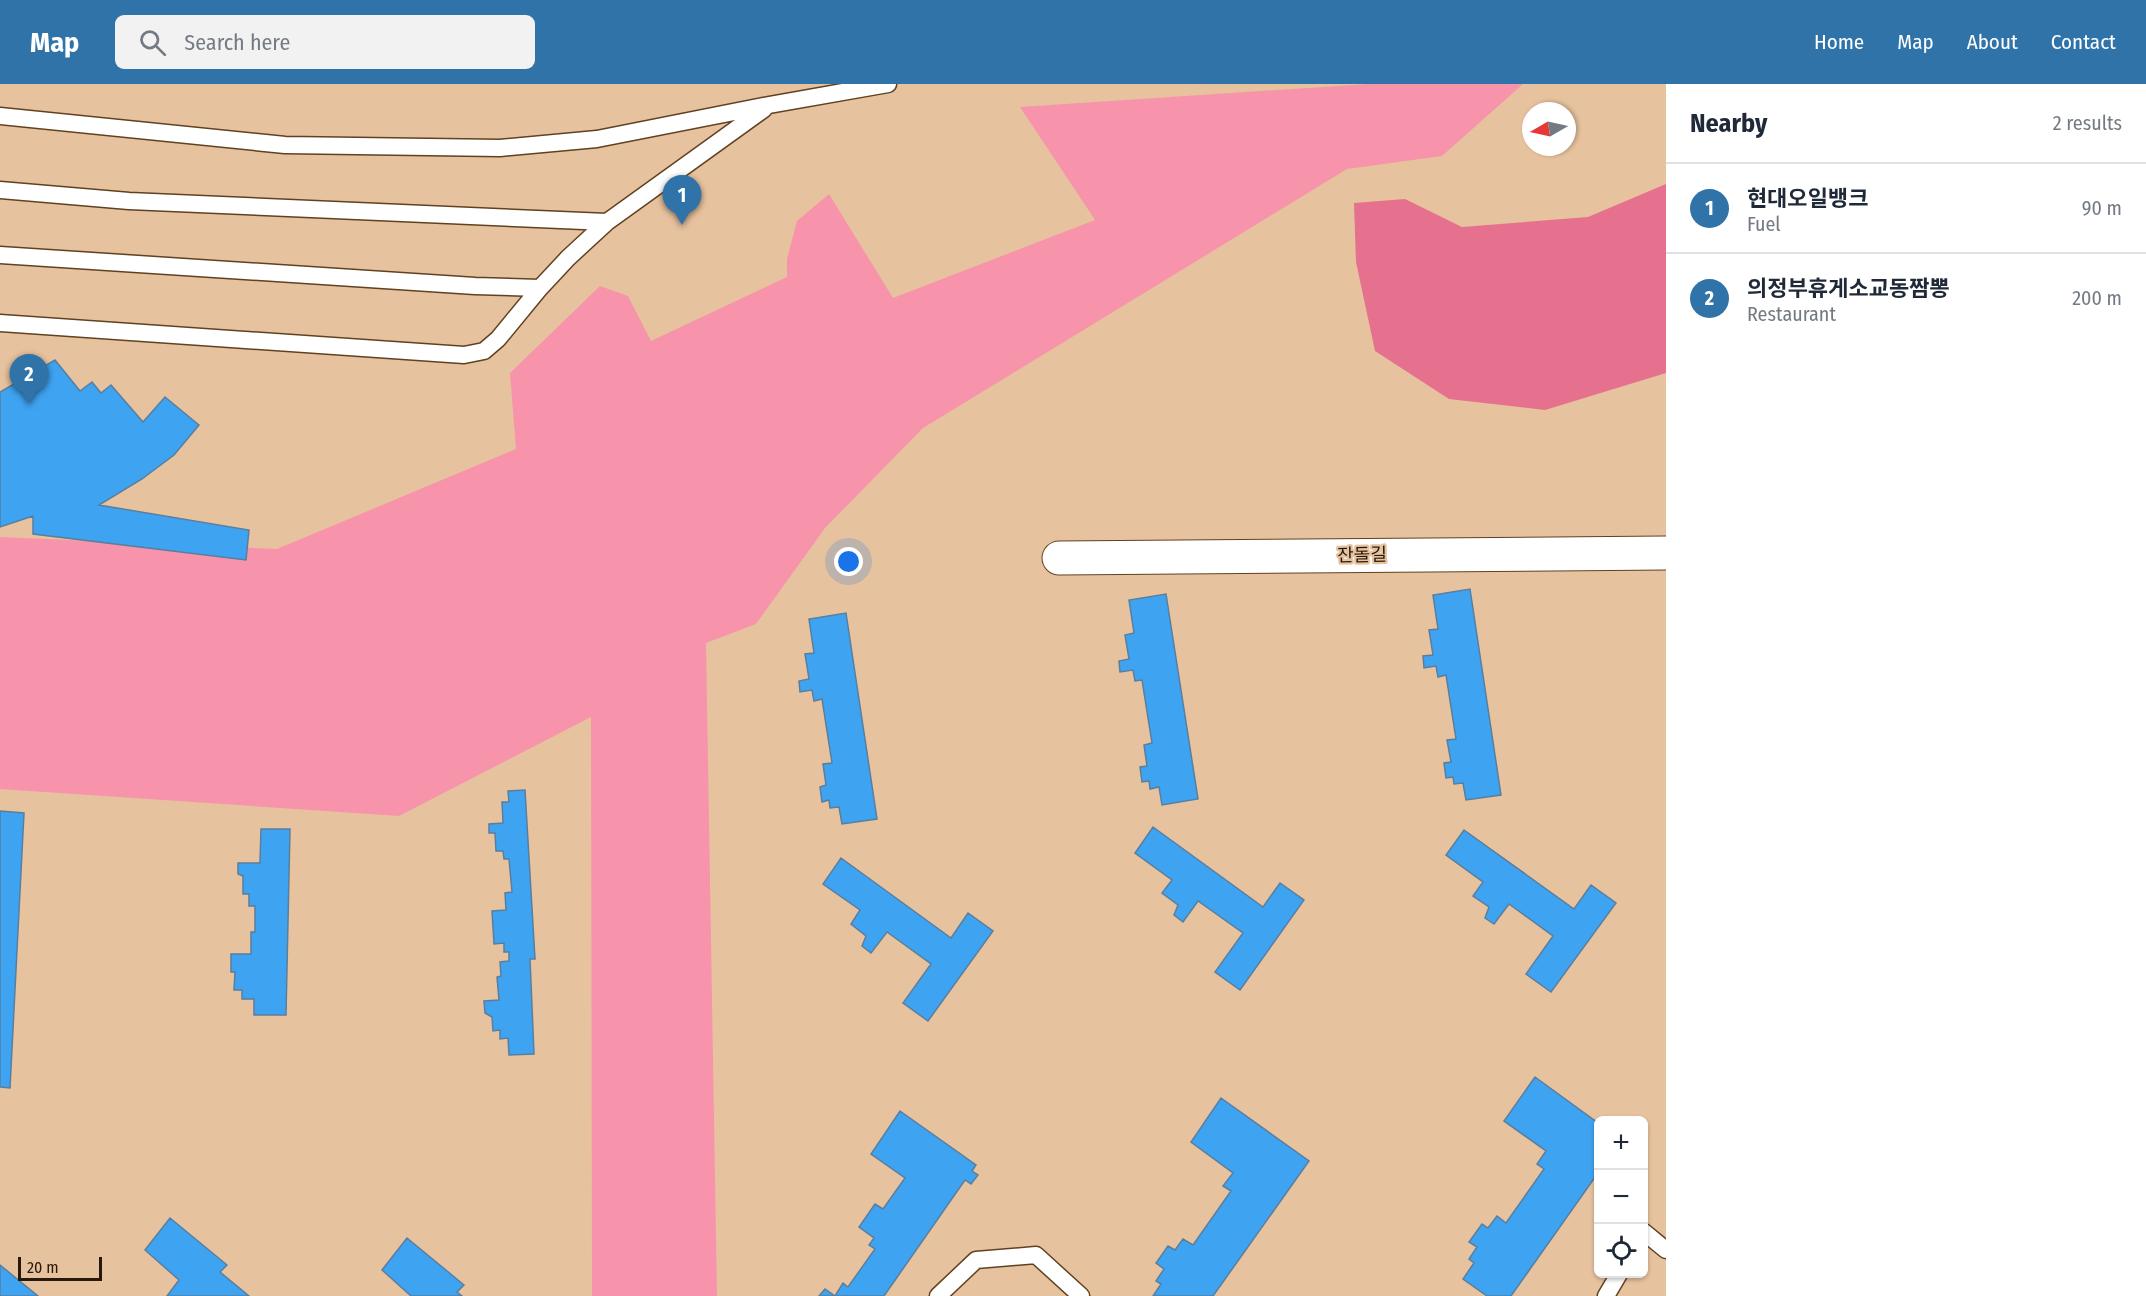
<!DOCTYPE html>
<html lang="en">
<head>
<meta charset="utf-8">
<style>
	body { margin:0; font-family:"Fira Sans Condensed","Noto Sans KR",sans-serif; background:#f2f2f3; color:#1f2937 }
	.controls { position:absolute; right:18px; bottom:18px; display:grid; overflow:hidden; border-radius:9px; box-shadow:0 2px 4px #0004 }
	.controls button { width:54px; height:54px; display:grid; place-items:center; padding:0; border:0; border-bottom:2px solid #e0e1e3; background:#fff; color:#1f2937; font:30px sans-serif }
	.compass { position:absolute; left:1522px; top:18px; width:54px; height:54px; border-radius:50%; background:#fff; box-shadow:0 2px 4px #0004; rotate:261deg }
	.scale { position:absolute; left:18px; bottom:15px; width:84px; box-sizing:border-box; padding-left:6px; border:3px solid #26180b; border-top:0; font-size:16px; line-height:21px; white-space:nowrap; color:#26180b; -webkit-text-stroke:4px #e7c29e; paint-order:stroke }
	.you { position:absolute; left:849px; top:478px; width:21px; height:21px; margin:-15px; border:4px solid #fff; border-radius:50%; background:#1a73e8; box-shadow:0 0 0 9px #1a73e833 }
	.badge { display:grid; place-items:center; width:39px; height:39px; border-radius:50%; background:#2f73a9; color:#fff; font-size:20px; font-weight:700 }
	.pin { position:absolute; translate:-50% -50px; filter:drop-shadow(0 2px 3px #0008) }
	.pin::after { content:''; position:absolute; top:32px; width:21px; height:18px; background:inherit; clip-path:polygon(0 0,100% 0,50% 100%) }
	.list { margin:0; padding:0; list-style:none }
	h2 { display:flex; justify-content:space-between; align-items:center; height:78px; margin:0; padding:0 24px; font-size:26px }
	h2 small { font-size:20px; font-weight:400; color:#747a83 }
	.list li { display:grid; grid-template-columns:39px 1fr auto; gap:18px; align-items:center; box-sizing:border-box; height:90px; padding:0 24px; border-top:2px solid #e0e1e3 }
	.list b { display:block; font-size:22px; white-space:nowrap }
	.list p { margin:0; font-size:20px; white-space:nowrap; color:#747a83 }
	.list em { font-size:20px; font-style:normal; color:#747a83 }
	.icon { flex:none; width:33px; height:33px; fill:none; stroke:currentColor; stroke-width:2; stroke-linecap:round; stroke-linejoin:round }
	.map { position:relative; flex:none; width:1666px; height:1212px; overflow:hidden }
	header { display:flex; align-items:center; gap:36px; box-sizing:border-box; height:84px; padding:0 30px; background:#2f73a9; color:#fff }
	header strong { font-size:28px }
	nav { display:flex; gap:33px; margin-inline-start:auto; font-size:21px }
	.search { width:420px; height:54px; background:#f2f2f3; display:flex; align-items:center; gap:15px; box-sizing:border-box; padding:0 21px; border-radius:9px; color:#747a83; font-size:22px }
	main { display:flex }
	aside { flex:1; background:#fff }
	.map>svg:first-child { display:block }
</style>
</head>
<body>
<header>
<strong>Map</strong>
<div class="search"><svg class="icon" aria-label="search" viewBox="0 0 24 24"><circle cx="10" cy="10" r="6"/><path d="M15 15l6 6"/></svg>Search here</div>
<nav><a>Home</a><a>Map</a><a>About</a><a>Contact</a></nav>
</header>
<main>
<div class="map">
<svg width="1666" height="1212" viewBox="0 0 1666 1212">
	<rect width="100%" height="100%" fill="#e7c29e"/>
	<path fill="#f794ab" d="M1368 0H1523L1442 72 1347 85 923 344 825 444 756 540 706 559 717 1212H592L591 633 399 732 0 705V453L277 465 516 365 510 289 600 202 628 212 651 257 787 193V175L797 137 829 110 893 214 1095 136 1020 23Z"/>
	<path fill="#e5718f" d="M1666 100V289L1545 326 1449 315 1375 267 1356 178 1354 119 1405 115 1462 143 1588 133Z"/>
	<path fill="#3ea3f0" stroke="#5a7e9e" stroke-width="1.5" d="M55 276 80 307 92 298 101 309 111 301 143 338 165 313 199 341 174 371 142 395 99 421 249 446 246 476 33 450V432L0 443V308Z
		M1470 505 1501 711 1466 716 1463 699 1454 700 1453 693 1446 694 1444 679 1451 678 1447 656 1456 655 1446 591 1438 593 1436 582 1424 584 1423 572 1433 571 1429 546 1438 545 1433 511Z
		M1166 510 1198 715 1162 721 1159 703 1150 705 1149 697 1142 698 1140 683 1147 682 1144 661 1152 659 1142 596 1135 597 1133 586 1120 588 1119 577 1129 575 1125 551 1134 549 1129 516Z
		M846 529 877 735 842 740 839 723 830 724 829 716 822 718 820 703 826 701 823 680 832 679 822 615 814 617 812 606 800 608 799 597 809 595 805 570 814 569 809 535Z
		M525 706 535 875H530L534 970 509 971 508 954 500 955V946L493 947 492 933 485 929 484 917 499 916 497 893 501 892 500 878 509 877V868H504V859L494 860 492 827 506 826 505 809 512 808 509 775H504L503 767H496L495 749H489V740L503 739 502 718H509L508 707Z
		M0 727 24 729 10 1004 0 1003Z
		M1153 743 1263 823 1280 799 1304 816 1240 906 1215 888 1243 849 1198 817 1183 838 1174 831 1178 821 1162 809 1172 796 1135 769Z
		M261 745H290L286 931H254V915H242V906H234L235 888H231V870H251V848H255V822H249V810H243V792L238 790V779H260Z
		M1464 746 1574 825 1591 801 1616 819 1551 908 1526 890 1553 852 1509 820 1494 840 1485 834 1489 823 1473 812 1483 798 1446 771Z
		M841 774 951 854 968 829 993 847 928 937 903 919 931 880 887 848 871 869 862 862 866 852 851 840 860 826 823 800Z
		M1535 993 1598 1039V1089L1511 1212H1487L1463 1195 1474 1179 1469 1175 1477 1163 1469 1158 1482 1140 1488 1144 1497 1132 1506 1139 1544 1085 1537 1080 1546 1067 1504 1037Z
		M1221 1014 1309 1077 1213 1212H1153L1161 1200 1156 1197 1164 1185 1156 1179 1168 1162 1175 1166 1183 1155 1193 1161 1231 1107 1223 1102 1233 1089 1191 1058Z
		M900 1027 976 1081 972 1087 978 1091 971 1100 965 1096 884 1212H819L825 1205 835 1212 843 1199 848 1203 875 1165 869 1161 874 1154 859 1143 875 1120 883 1125 905 1094 871 1070Z
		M170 1134 227 1181 220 1188 249 1212H167L179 1196 145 1166Z
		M407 1154 464 1201 457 1208 462 1212H411L382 1186Z
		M0 1181 38 1212H0Z"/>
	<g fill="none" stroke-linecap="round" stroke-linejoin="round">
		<g stroke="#604120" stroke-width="19">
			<path id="lane" d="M0 32 285 61 500 64 597 55 769 21 888 0
				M0 106 129 117 607 138
				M0 171 475 202 540 204
				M0 239 464 271 484 267 498 255 540 204 568 174 607 138 764 25
				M1644 1148 1666 1166
				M938 1212 976 1176 1036 1171 1081 1212
				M1606 1212 1619 1190"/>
		</g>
		<g stroke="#604120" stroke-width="35">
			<path id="street" d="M1059 474 1666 469"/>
		</g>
		<use href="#lane" stroke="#fff" stroke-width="16"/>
		<use href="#street" stroke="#fff" stroke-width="33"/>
	</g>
	<g text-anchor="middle" stroke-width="4.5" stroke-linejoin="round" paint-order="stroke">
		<g font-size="18" fill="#26180b" stroke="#e7c29e">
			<text transform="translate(1362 471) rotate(-1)" y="6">잔돌길</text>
		</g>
	</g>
</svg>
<div class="controls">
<button>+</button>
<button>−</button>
<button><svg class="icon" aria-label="locate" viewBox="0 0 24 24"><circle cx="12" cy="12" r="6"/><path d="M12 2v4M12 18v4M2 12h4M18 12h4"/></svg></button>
</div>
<svg class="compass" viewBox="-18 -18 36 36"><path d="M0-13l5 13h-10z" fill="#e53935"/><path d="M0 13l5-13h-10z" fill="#747a83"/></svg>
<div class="scale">20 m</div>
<div class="you"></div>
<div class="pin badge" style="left:682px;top:141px">1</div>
<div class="pin badge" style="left:29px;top:320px">2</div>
</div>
<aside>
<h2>Nearby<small>2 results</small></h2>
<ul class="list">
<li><span class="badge">1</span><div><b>현대오일뱅크</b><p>Fuel</p></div><em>90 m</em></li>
<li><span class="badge">2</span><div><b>의정부휴게소교동짬뽕</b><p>Restaurant</p></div><em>200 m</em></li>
</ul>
</aside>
</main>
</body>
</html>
